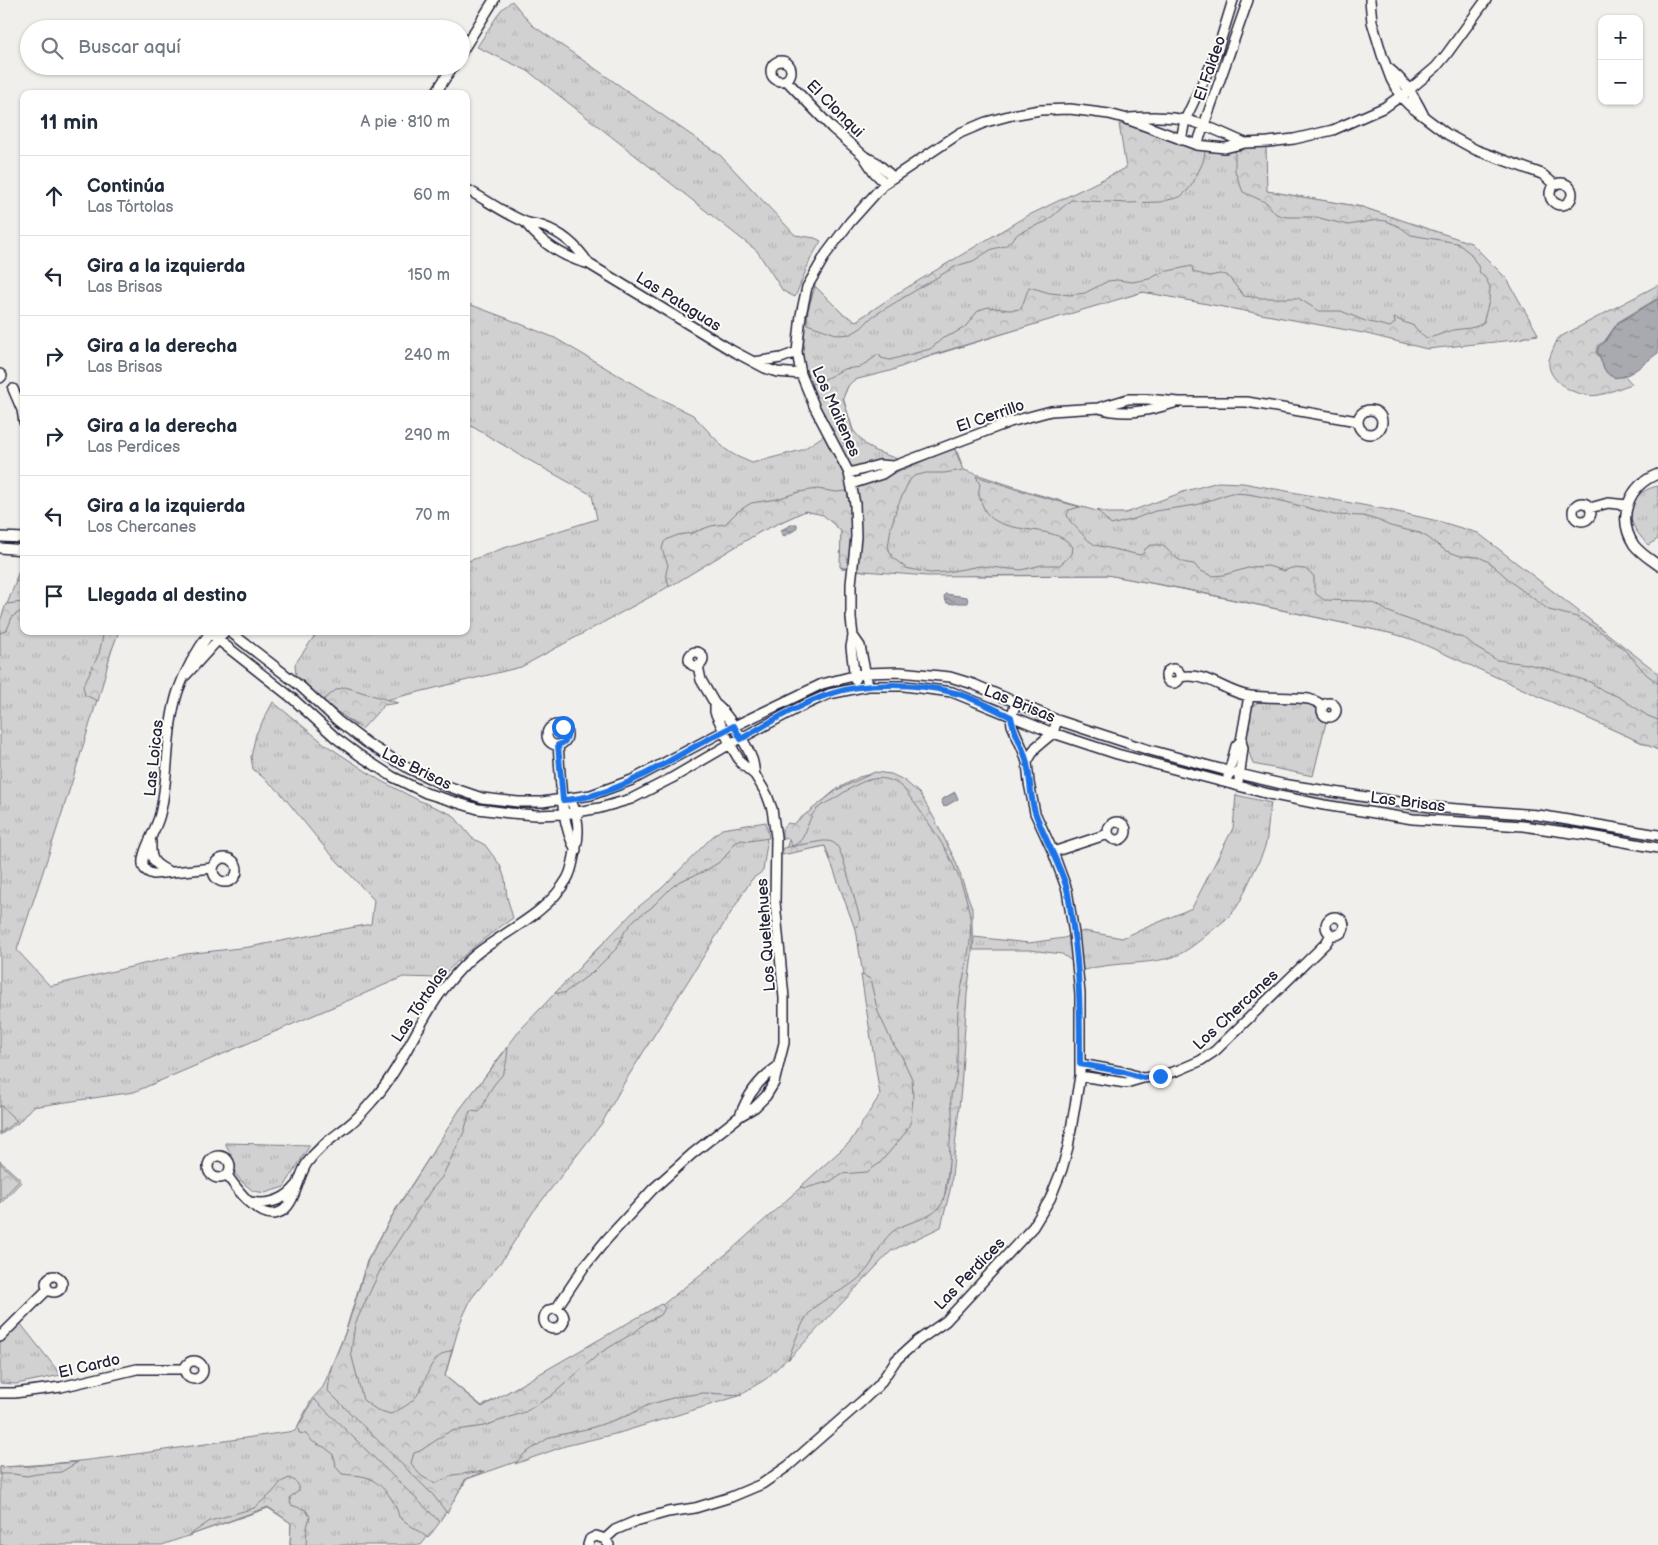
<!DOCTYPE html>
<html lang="es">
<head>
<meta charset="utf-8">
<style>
	body { margin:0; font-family:"Balsamiq Sans",sans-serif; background:#f6f6f7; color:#1f2937 }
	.controls { position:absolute; right:15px; top:15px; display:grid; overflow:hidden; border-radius:10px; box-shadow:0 1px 4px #0004 }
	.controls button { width:45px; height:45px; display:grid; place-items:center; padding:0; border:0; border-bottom:1px solid #e0e1e3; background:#fff; color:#1f2937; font:25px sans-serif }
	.stop { position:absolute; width:15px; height:15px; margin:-11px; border:4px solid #1a73e8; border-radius:50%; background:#fff }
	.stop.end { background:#1a73e8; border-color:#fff; box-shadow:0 1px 5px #0008 }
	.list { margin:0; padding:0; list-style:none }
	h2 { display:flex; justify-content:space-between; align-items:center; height:65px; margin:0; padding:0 20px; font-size:21px }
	h2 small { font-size:16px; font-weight:400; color:#747a83 }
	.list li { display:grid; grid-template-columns:32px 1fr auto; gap:15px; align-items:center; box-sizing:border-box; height:80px; padding:0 20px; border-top:1px solid #e0e1e3 }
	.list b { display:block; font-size:19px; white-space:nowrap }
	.list p { margin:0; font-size:16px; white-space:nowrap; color:#747a83 }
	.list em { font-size:16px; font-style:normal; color:#747a83 }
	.icon { flex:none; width:28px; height:28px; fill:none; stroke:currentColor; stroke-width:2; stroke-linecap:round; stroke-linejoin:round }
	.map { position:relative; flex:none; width:1658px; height:1545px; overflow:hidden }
	.search { position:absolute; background:#fff; box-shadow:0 1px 4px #0004; left:20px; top:20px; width:450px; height:55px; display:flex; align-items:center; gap:12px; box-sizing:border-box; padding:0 18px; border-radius:28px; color:#747a83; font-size:19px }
	.panel { position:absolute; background:#fff; box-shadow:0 1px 4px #0004; left:20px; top:90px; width:450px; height:545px; border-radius:10px }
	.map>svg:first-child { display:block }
</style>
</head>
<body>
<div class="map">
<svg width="1658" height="1545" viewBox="0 0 1658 1545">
	<defs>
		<pattern id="grass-tufts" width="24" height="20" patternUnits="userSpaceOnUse" patternTransform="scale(1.25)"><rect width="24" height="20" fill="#d2d1d1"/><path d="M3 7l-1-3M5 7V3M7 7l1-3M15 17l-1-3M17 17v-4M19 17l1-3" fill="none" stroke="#b4b3b4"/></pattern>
		<pattern id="forest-crowns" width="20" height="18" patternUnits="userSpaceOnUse" patternTransform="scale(1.25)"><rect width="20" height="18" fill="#d2d1d1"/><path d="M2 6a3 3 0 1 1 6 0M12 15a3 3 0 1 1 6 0" fill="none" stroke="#b4b3b4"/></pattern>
		<pattern id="water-ripples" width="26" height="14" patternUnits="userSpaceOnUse" patternTransform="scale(1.25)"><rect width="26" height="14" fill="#a9a9b0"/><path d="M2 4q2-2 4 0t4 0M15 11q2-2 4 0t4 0" fill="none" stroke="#898990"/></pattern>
	</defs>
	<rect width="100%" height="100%" fill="#f0efec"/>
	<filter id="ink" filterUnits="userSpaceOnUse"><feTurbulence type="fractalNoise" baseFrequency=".02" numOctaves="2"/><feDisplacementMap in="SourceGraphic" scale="10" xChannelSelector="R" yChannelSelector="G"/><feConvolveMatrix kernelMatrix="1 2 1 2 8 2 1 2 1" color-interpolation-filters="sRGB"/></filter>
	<g filter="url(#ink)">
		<path fill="url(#grass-tufts)" stroke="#7a7a86" d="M512 1 532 25 720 155 795 235 815 238 821 241 811 258 795 297 783 291 757 251 528 71 477 47 501 10Z
			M1264 144 1266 191 1362 207 1471 244 1506 280 1538 335 1426 348 1362 332 1144 292 1099 304 854 380 848 386 843 398 853 430 865 444 875 451 906 462 956 449 964 470 1033 493 1107 514 1129 513 1218 483 1477 533 1658 674V750L1479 668 1414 639 1395 634 1182 589 1108 575 985 576 864 571 841 568V531L823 514 805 511 759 532 661 591 521 667 386 700 363 709 356 726 313 693 296 676 295 664 318 631H466V562L501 549 597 519 592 495 527 459 466 423V303L506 318 555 338 645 391 693 415 725 449 736 456 752 463 802 450 831 431 810 385 802 359 805 314 815 287 842 314 855 322 1024 218 1201 149Z
			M1658 486V539L1648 545C1642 538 1635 531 1632 522 1626 501 1640 490 1658 486Z
			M24 561V631H118C106 665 98 699 87 733 65 806 41 878 17 950L50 986 186 954 249 947 371 924 374 900 326 849 279 791 253 769 251 757 256 734 273 702 326 745 381 781 418 800 453 815 472 838 485 845 500 865 505 879 507 897 513 918C486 936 463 955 440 978L403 977 134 1092 32 1107 18 1123 0 1135V622Z
			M1258 702C1273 703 1301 699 1314 707 1319 710 1321 717 1326 722L1313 776 1253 764 1245 741 1252 707Z
			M875 773 891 775 933 818 954 858 971 908 972 935 965 995 960 1089 940 1227 891 1250 847 1295 804 1342 766 1379 741 1394 615 1432 564 1445 467 1479 438 1524 421 1545H290L291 1523 268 1508 162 1545H0V1467C99 1463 197 1444 295 1431L312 1399 323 1387 345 1333 367 1261 397 1207 462 1107 520 1030 598 948 646 902 765 823 767 843 763 871 752 879 624 1083 602 1123 533 1212 503 1259 471 1299 460 1323 445 1376 482 1406 503 1395 661 1306 730 1251 849 1144 881 1096 856 929 825 846 784 854 795 824 837 789 859 777Z
			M1247 779 1335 798 1418 809 1562 823 1658 839V845L1383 811 1332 803 1273 791 1243 783 1244 780Z
			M1236 795 1271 803C1269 815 1268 826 1267 837 1265 853 1256 866 1250 880 1244 892 1241 903 1232 913 1225 921 1216 927 1209 933 1198 942 1184 954 1170 958 1142 965 1112 962 1084 970L1062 954 1030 950H973L974 937 1029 943 1064 938 1084 931 1122 938 1192 908 1233 828Z
			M225 1143 310 1145 284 1187 265 1193 253 1191 242 1182 233 1171 232 1156Z
			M0 1161 22 1181 0 1204Z
			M20 1323 61 1375 16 1384 0 1383V1339Z"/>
		<path fill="url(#forest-crowns)" stroke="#7a7a86" d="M1119 124 1160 132 1206 147 1203 162 1193 183 1187 191 1180 197 1160 202 1127 203 1071 200 1047 221 1019 233 1005 246 992 249 973 261 956 266 873 316 861 328 851 334 839 335 807 324 808 310 815 286 842 313 856 321 898 293 1023 218 1126 168Z
			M1266 145 1267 191 1362 207 1471 243 1507 279 1538 334 1514 340 1427 349 1363 333 1143 292 935 354 890 371 854 380 848 386 843 398 853 431 849 439 841 448 821 414 808 385 821 381 844 369 861 367 879 354 881 358 890 360 930 349 943 338 953 334 965 327 977 312 982 309 988 307 1009 310 1021 309 1029 287 1050 293 1070 295 1085 293 1108 281 1117 280 1132 282 1149 279 1163 272 1192 266 1193 272 1209 276 1220 274 1227 275 1244 296 1261 298H1298L1319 311H1341L1365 321 1390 327 1395 323 1394 318 1414 326 1420 333 1427 338C1435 337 1440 334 1447 332 1459 327 1471 331 1483 323L1489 301 1490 287 1486 279 1480 273 1478 266 1470 253 1457 243 1411 235 1400 227 1386 221 1377 220 1348 225 1315 217H1287L1276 214 1267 203 1243 192 1235 171V149Z
			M1658 285V298L1618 322 1604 342 1598 345 1596 352C1606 366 1602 381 1625 376L1632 384C1621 387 1610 393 1599 395 1580 399 1546 383 1549 360 1551 353 1555 345 1558 338Z
			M954 447 963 470 944 473H926L914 476 909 481 897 507 891 527 888 548 893 558 906 568 930 573 947 572 980 566 1021 570 1042 565H1060L1072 554 1073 547C1053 520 993 540 982 504 979 497 978 492 980 485L976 476 1032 494 1080 507 1069 510 1067 515 1070 521 1088 540 1095 545 1140 555 1144 553 1145 549 1151 545H1163C1173 556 1179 563 1194 564L1199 570 1212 576 1224 575 1251 567 1268 566 1284 571 1291 568 1305 569 1314 576V587L1316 594 1324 600 1362 601 1376 604 1387 611 1401 617 1466 639 1478 649 1497 660 1527 664 1549 669 1590 682 1604 691 1619 697 1648 716 1658 720V750L1414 640 1394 634 1184 589 1107 575 927 576 864 571 840 567 841 531 823 515 805 511 760 532 669 587 666 573 668 565 662 549 664 542 668 539 678 535 692 533 711 526 725 524 737 512 751 503 777 499 799 492 817 489 836 492 847 491 907 468Z
			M1218 482 1243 483 1389 510 1438 521 1478 533 1658 673V683L1647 675 1624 649 1597 629 1577 617 1549 610 1515 585 1489 562 1479 557 1461 556 1446 551 1427 537 1419 533 1390 526 1377 520 1363 516 1334 515 1286 502 1249 494 1231 493 1196 505 1155 511 1134 519 1111 525 1097 510 1108 513H1126L1186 491Z
			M24 559V582L15 581Z
			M24 602V609L12 617 7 630 0 633V621L6 604Z
			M104 631H119L111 652 98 701 85 695 83 686 99 654Z
			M345 687 398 703 384 705 362 729 322 701 336 690Z
			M875 772 891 774 904 780 920 794 934 818 955 860 972 908V955L967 994 961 1088 951 1186 941 1227 891 1251 788 1360C793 1347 801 1322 810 1312 824 1296 847 1291 862 1275 875 1263 879 1243 892 1232 906 1221 927 1221 939 1208 949 1197 949 1158 950 1142 951 1132 953 1122 952 1112 952 1107 950 1102 951 1097 951 1092 954 1087 955 1082 957 1075 957 1067 957 1060 958 1041 956 1022 959 1003 963 971 976 939 968 906 958 862 930 823 903 788 880 768 858 783 837 797 831 801 822 804 817 809 805 820 809 840 792 846L788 838 782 840V829L788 823 793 824 837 790Z
			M766 822 769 838 749 841 741 840 735 843 724 858 718 863 703 872 680 881 671 888 651 908 635 919 625 931 617 948 593 972 564 993H555L637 908 662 888 711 838 722 829Z
			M823 841C829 841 833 841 837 846 843 852 856 906 860 918L858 926 855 929 825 846 782 855 783 848Z
			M861 975 865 976 870 979 878 1012 892 1042 902 1057 912 1079 913 1097 911 1121 906 1132 880 1163 867 1172 841 1174 831 1181 806 1188 800 1187 850 1142 880 1095Z
			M508 1047C507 1057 507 1066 502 1075 498 1080 493 1085 490 1091 485 1099 485 1105 479 1112L470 1111 464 1132 442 1177 431 1190 383 1264 355 1324 351 1353 363 1400 377 1410 391 1414C398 1410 409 1405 414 1399 431 1380 423 1360 452 1350L445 1376 482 1407 661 1304 665 1308 661 1315 648 1321 635 1332 600 1353 551 1396 525 1412 484 1426 450 1431 420 1451 414 1453 411 1463C419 1475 422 1478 436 1483L453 1475 484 1471 465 1480 447 1513 433 1495 328 1391 331 1368 346 1331 368 1260 394 1213 460 1109Z
			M0 1105 17 1121 0 1133Z
			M0 1163 19 1181 0 1201Z
			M703 1393 742 1395 619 1433 565 1446 515 1464 524 1454 550 1437 591 1428 629 1415 648 1405 676 1397Z
			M314 1399 440 1522 428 1538 399 1517C396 1501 382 1483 366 1477 359 1475 349 1475 342 1474L336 1467 335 1460 332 1453 324 1447 313 1442 306 1434 299 1433 298 1427Z
			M78 1462 61 1472 37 1474 27 1476 13 1474H0V1467L29 1466Z
			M289 1478C296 1481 299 1483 299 1491L290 1497 291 1505 306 1510 310 1517 307 1527 306 1545H290L291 1523 268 1507 188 1536 210 1521 254 1508 272 1493 281 1482Z"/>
		<path fill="url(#water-ripples)" stroke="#737381" d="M1658 299V353C1647 360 1621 388 1607 373 1602 367 1601 358 1597 352L1599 346 1604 343 1618 323Z
			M793 524H797V527L795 530 784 536 781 533V530Z
			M945 594 967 597 968 603H956L955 604 947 603 944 598Z
			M955 792 958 799 944 807 941 800Z"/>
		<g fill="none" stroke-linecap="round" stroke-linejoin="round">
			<g stroke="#22223b" stroke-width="12">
				<path id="street" d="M1370 0 1372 22 1382 55 1391 79 1401 97 1410 106 1447 134 1476 150 1542 174 1555 185
					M461 53 494 0
					M771 71a10 10 0 1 1 20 0a10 10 0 1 1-20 0Z
					M1387 67C1404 80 1414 96 1423 114
					M786 80 832 128 864 156 876 162 893 177
					M435 94 453 66
					M1130 118C1148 117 1167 116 1186 120 1206 124 1226 135 1245 143
					M1181 140 1185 120 1217 52 1233 0
					M1197 145 1248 0
					M864 157 874 172 885 183
					M1550 194a11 11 0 1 1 22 0a11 11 0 1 1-22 0Z
					M466 189C485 199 504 213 523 221 529 224 536 224 542 226 563 233 577 246 589 264
					M525 222C542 244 562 257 589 264L731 350 765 368 777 372 801 374
					M754 362 781 358 797 352
					M0 374 2 376 0 378
					M13 389 22 410 24 422
					M1099 408C1125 416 1148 411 1174 403
					M1358 422a12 12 0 1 1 24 0a12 12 0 1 1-24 0Z
					M849 473 879 465 894 466
					M1658 474C1629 485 1616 517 1634 545 1640 553 1650 559 1658 565
					M851 484 882 474 894 466 1010 422 1051 411 1098 408 1128 399H1147L1179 402H1247L1357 421
					M1573 512a9 9 0 1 1 18 0a9 9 0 1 1-18 0Z
					M1590 508 1608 503 1627 505
					M0 537 24 538
					M0 548 24 550
					M207 631 292 698 336 738 359 755 393 777 426 793 478 809 510 813 536 815 565 814 600 808 631 799 672 778 730 744 800 707 829 694 868 686H904L952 692 1053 733 1117 754 1269 794 1324 805 1413 819 1523 826 1586 835 1658 848
					M211 631C197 650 186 668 178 691 165 731 170 774 160 814 157 828 141 853 143 864 143 870 149 873 153 874L213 868
					M229 631 300 686 338 721 367 743 408 768 444 785 482 798 518 802H542L591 795 632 780 724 731 822 684 865 673 900 672 950 677 973 684 1057 720 1146 749 1239 774 1282 784 1431 807 1538 815 1658 835
					M853 636 860 646 868 686
					M689 659a7 7 0 1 1 14 0a7 7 0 1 1-14 0Z
					M1166 676a7 7 0 1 1 14 0a7 7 0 1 1-14 0Z
					M186 675 226 631
					M1180 677C1207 671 1225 693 1250 696 1270 698 1290 697 1309 699L1317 702 1323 706
					M855 680 851 647 853 636 851 618V584L856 537 855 504 849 473 815 408 801 374 797 352 801 315 807 287 826 254 850 222 885 183 960 133 986 122 1012 115 1040 110 1070 109 1109 114 1124 118 1197 145 1225 148 1245 143 1268 142 1294 139 1333 130 1385 107 1409 90 1436 67 1446 55 1486 0
					M1322 710a7 7 0 1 1 14 0a7 7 0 1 1-14 0Z
					M715 704C727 712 747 745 752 759 754 764 754 770 755 775
					M547 735a10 10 0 1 1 20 0a10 10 0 1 1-20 0Z
					M558 745C561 777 560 823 576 850
					M1027 762 1036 747 1053 733 1057 720
					M1228 776 1236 746 1241 741
					M1239 779 1243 748 1241 741 1249 696
					M1108 831a9 9 0 1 1 18 0a9 9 0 1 1-18 0Z
					M151 842C150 861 154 864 170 872
					M1053 852 1108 834
					M213 870a12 12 0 1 1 24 0a12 12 0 1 1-24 0Z
					M1326 926a9 9 0 1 1 18 0a9 9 0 1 1-18 0Z
					M1080 1064 1124 1072 1142 1078
					M1080 1076 1126 1083 1143 1078 1160 1076 1179 1070 1200 1061 1215 1051 1326 943 1331 935
					M740 1116C747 1096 759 1079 777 1067
					M208 1167a11 11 0 1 1 22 0a11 11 0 1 1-22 0Z
					M227 1175C236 1188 259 1220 278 1213 295 1208 297 1178 307 1163 318 1147 334 1137 349 1125 359 1117 367 1107 375 1098 401 1067 416 1028 439 995 451 979 464 963 480 951 510 929 548 912 567 879 573 869 573 858 576 847 580 833 578 812 570 800
					M250 1202C268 1205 284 1201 296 1186
					M46 1284a8 8 0 1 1 16 0a8 8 0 1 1-16 0Z
					M544 1319a10 10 0 1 1 20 0a10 10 0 1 1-20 0Z
					M556 1309 584 1267 607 1239 653 1189 692 1154 740 1116 755 1107 766 1096 774 1083 784 1043V998L775 902 776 837 772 809 767 795 755 775 741 763 730 744 715 712V704L701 680 698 666
					M0 1337 48 1289
					M185 1370a9 9 0 1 1 18 0a9 9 0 1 1-18 0Z
					M0 1393H14L61 1387 137 1369H185
					M605 1539 615 1530 636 1521 668 1512 695 1508 731 1497 762 1484 788 1466 861 1402 879 1385 896 1360 916 1342 946 1321 1033 1227 1050 1199 1062 1169 1068 1147 1080 1076V994L1074 934 1067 890 1053 852 1035 813 1029 783 1027 762 1023 750 1012 725 1011 717 1016 703
					M588 1545 590 1539 596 1536 605 1539 609 1545"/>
			</g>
			<use href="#street" stroke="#fdfcf7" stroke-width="9"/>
		</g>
	</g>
	<g fill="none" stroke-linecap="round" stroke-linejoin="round" filter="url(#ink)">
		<path stroke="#1a73e8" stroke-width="6" d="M563 727C570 734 568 742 558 745L563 800C622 798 681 750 734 726L741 739C769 723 799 704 830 694 864 682 916 683 951 692 971 696 992 708 1011 717 1013 730 1021 743 1025 756 1031 774 1029 793 1035 812 1044 838 1059 862 1067 889 1070 902 1071 915 1073 927 1080 972 1080 1018 1080 1064L1124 1072 1143 1078 1160 1076"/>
	</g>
	<g text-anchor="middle" stroke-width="4" stroke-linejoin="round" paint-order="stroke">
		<g font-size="16" fill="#22223b" stroke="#fdfcf7">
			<text transform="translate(1209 68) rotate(-71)" y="6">El Faldeo</text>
			<text transform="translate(836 108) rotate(45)" y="6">El Clonqui</text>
			<text transform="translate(679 301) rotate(32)" y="6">Las Pataguas</text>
			<text transform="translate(837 411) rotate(66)" y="6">Los Maitenes</text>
			<text transform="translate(990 415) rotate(-19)" y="6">El Cerrillo</text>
			<text transform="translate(1020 703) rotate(22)" y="6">Las Brisas</text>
			<text transform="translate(153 758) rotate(-84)" y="6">Las Loicas</text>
			<text transform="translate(417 768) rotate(26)" y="6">Las Brisas</text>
			<text transform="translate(1408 801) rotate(7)" y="6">Las Brisas</text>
			<text transform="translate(765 935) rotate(-94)" y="6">Los Queltehues</text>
			<text transform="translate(419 1004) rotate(-56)" y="6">Las Tórtolas</text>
			<text transform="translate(1235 1009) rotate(-43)" y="6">Los Chercanes</text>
			<text transform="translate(969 1273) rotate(-46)" y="6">Las Perdices</text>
			<text transform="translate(89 1365) rotate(-13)" y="6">El Cardo</text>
		</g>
	</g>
</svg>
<div class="controls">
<button>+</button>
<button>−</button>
</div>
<div class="stop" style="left:563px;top:727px"></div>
<div class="stop end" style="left:1160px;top:1076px"></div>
<div class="search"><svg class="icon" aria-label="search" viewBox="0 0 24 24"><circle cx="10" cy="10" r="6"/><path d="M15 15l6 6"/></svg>Buscar aquí</div>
<section class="panel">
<h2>11 min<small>A pie · 810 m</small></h2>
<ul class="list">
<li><svg class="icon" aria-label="ahead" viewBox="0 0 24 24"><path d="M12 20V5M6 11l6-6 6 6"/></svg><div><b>Continúa</b><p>Las Tórtolas</p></div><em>60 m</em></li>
<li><svg class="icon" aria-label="left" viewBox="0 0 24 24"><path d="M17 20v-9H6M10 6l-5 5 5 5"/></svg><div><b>Gira a la izquierda</b><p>Las Brisas</p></div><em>150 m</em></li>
<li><svg class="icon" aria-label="right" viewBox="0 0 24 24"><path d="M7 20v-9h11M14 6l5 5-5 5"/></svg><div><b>Gira a la derecha</b><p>Las Brisas</p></div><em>240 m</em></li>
<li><svg class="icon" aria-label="right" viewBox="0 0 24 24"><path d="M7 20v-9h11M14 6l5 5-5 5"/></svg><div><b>Gira a la derecha</b><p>Las Perdices</p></div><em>290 m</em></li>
<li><svg class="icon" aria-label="left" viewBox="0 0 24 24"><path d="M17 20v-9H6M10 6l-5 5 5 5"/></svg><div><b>Gira a la izquierda</b><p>Los Chercanes</p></div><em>70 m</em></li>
<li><svg class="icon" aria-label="arrive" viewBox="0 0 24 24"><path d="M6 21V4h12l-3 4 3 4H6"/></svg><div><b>Llegada al destino</b></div></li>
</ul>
</section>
</div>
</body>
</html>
